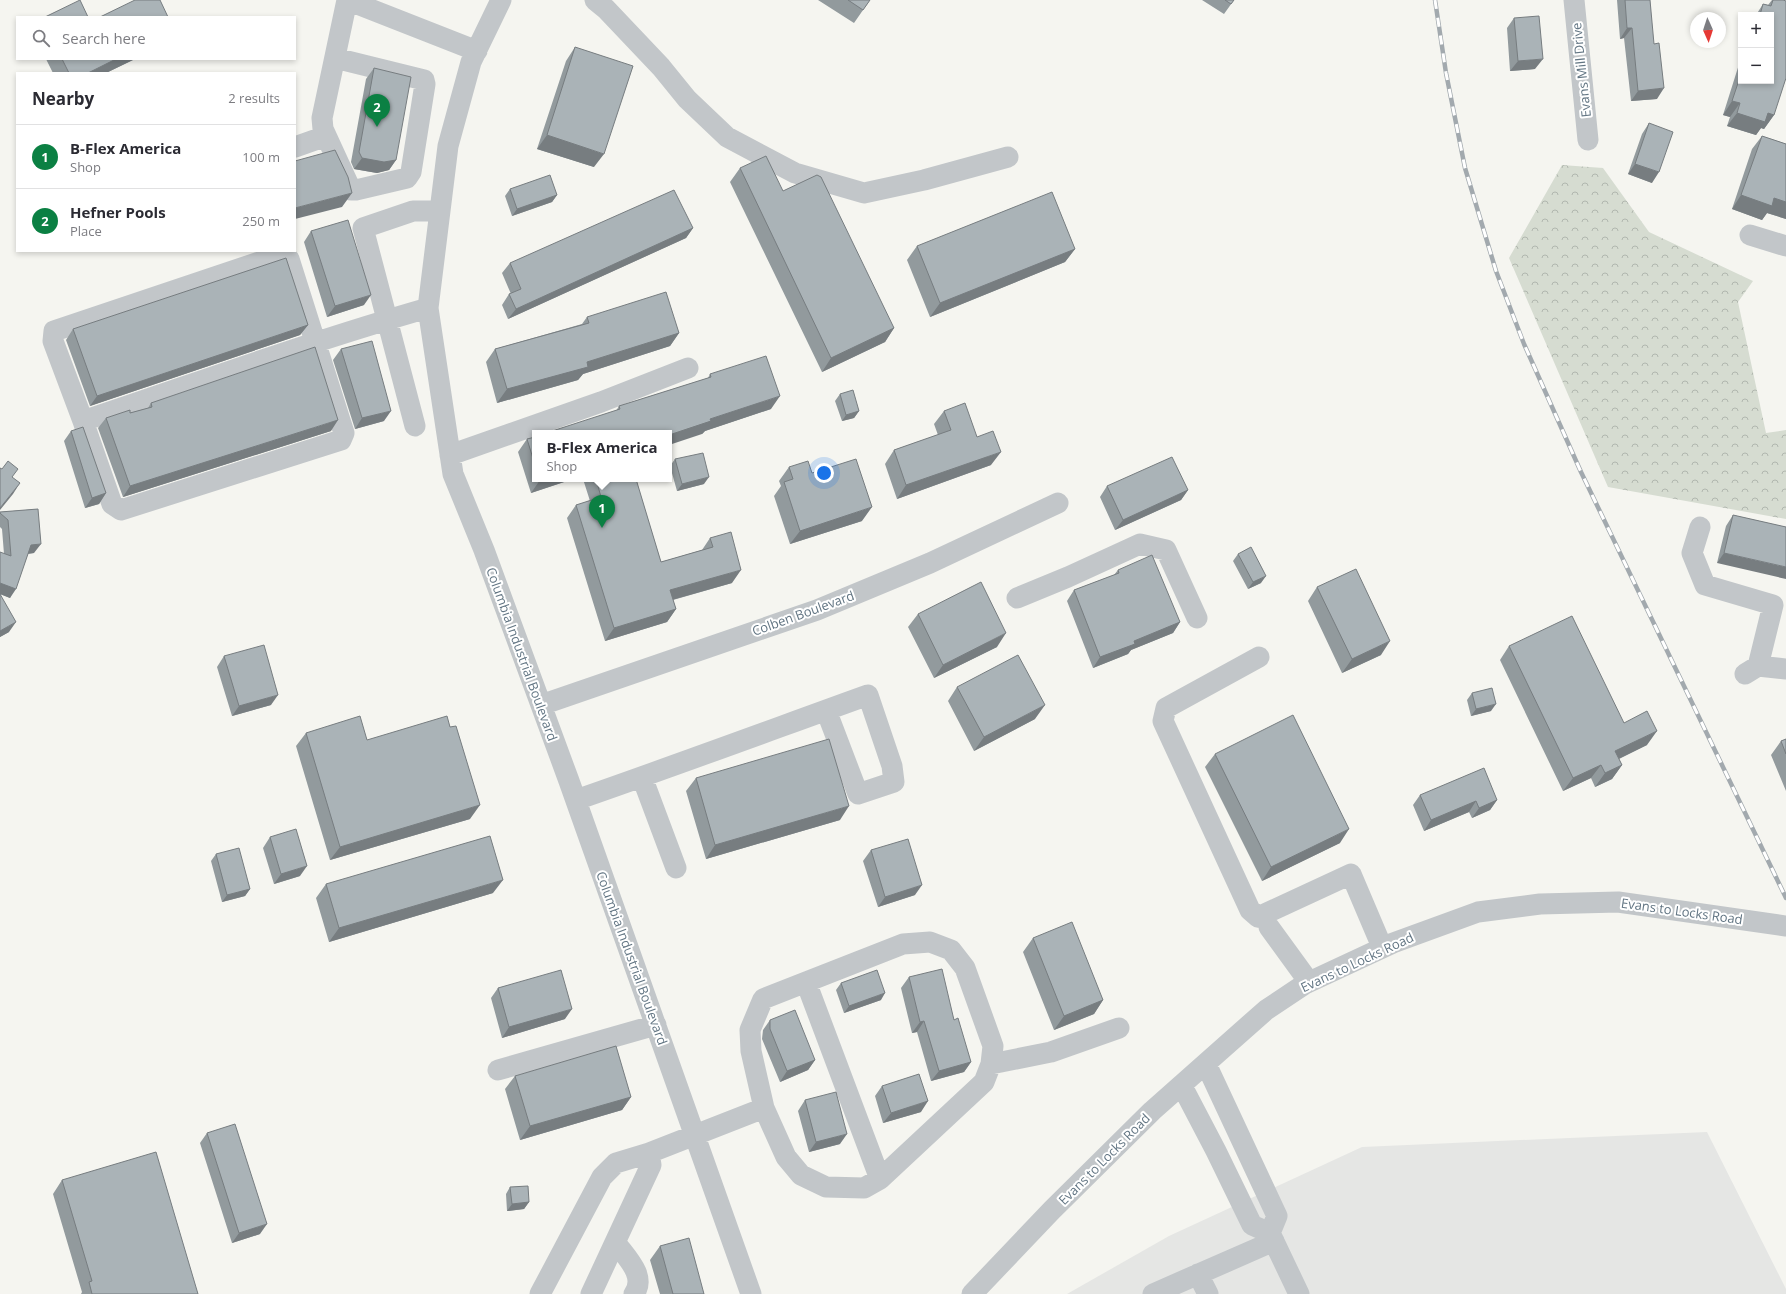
<!DOCTYPE html>
<html lang="en">
<head>
<meta charset="utf-8">
<style>
	body { margin:0; font-family:"Open Sans",sans-serif; background:#f7f7f7; color:#2b2b33 }
	.controls { position:absolute; right:12px; top:12px; display:grid; overflow:hidden; border-radius:0px; box-shadow:0 2px 6px #0003 }
	.controls button { width:36px; height:36px; display:grid; place-items:center; padding:0; border:0; border-bottom:1px solid #e1e1e2; background:#fff; color:#2b2b33; font:20px sans-serif }
	.compass { position:absolute; left:1690px; top:12px; width:36px; height:36px; border-radius:50%; background:#fff; box-shadow:0 2px 6px #0003; rotate:177deg }
	.you { position:absolute; left:824px; top:473px; width:14px; height:14px; margin:-10px; border:3px solid #fff; border-radius:50%; background:#1a73e8; box-shadow:0 0 0 6px #1a73e833 }
	.badge { display:grid; place-items:center; width:26px; height:26px; border-radius:50%; background:#0b8043; color:#fff; font-size:13px; font-weight:700 }
	.pin { position:absolute; translate:-50% -33px; filter:drop-shadow(0 1px 2px #0008) }
	.pin::after { content:''; position:absolute; top:21px; width:14px; height:12px; background:inherit; clip-path:polygon(0 0,100% 0,50% 100%) }
	.popup { position:absolute; left:532px; top:430px; width:140px; height:52px; box-sizing:border-box; display:grid; place-content:center; border-radius:0px; background:#fff; filter:drop-shadow(0 1px 3px #0005); font-size:13px; white-space:nowrap; color:#7c7c81 }
	.popup b { font-size:15px; color:#2b2b33 }
	.popup::after { content:''; position:absolute; left:50%; top:100%; margin-left:-8px; border:8px solid transparent; border-top-color:#fff }
	.list { margin:0; padding:0; list-style:none }
	h2 { display:flex; justify-content:space-between; align-items:center; height:52px; margin:0; padding:0 16px; font-size:17px }
	h2 small { font-size:13px; font-weight:400; color:#7c7c81 }
	.list li { display:grid; grid-template-columns:26px 1fr auto; gap:12px; align-items:center; box-sizing:border-box; height:64px; padding:0 16px; border-top:1px solid #e1e1e2 }
	.list b { display:block; font-size:15px; white-space:nowrap }
	.list p { margin:0; font-size:13px; white-space:nowrap; color:#7c7c81 }
	.list em { font-size:13px; font-style:normal; color:#7c7c81 }
	.icon { flex:none; width:22px; height:22px; fill:none; stroke:currentColor; stroke-width:2; stroke-linecap:round; stroke-linejoin:round }
	.map { position:relative; flex:none; width:1786px; height:1294px; overflow:hidden }
	.search { position:absolute; background:#fff; box-shadow:0 2px 6px #0003; left:16px; top:16px; width:280px; height:44px; display:flex; align-items:center; gap:10px; box-sizing:border-box; padding:0 14px; border-radius:0px; color:#7c7c81; font-size:15px }
	.panel { position:absolute; background:#fff; box-shadow:0 2px 6px #0003; left:16px; top:72px; width:280px; height:180px; border-radius:0px }
	.map>svg:first-child { display:block }
</style>
</head>
<body>
<div class="map">
<svg width="1786" height="1294" viewBox="0 0 1786 1294">
	<defs>
		<pattern id="forest-crowns" width="20" height="18" patternUnits="userSpaceOnUse"><rect width="20" height="18" fill="#d6dcd1"/><path d="M2 6a3 3 0 1 1 6 0M12 15a3 3 0 1 1 6 0" fill="none" stroke="#b1b7af"/></pattern>
	</defs>
	<rect width="100%" height="100%" fill="#f5f5f0"/>
	<path fill="#e5e6e4" d="M1707 1132 1786 1289V1294H1067L1169 1236 1362 1147Z"/>
	<path fill="url(#forest-crowns)" d="M1562 165 1603 168 1649 232 1753 281 1738 302 1766 433 1786 430V519L1608 487 1509 258Z"/>
	<g fill="none" stroke-linecap="round" stroke-linejoin="round">
		<path stroke="#c2c6c9" stroke-width="21" d="M347 0 477 51
			M501 0 471 62 448 146 428 308 453 474 484 550 569 781 751 1294
			M595 0 606 9 661 67 687 99 727 137 795 173 864 193 924 180 1008 157
			M1574 0 1588 140
			M335 58 424 80 425 84 411 172 407 178 356 190H351L323 129 322 118 347 0
			M295 147 326 136
			M1750 235 1786 246
			M83 421 53 341 54 331 283 254 289 259 344 433 341 440 121 510 112 504 83 421C197 383 312 341 428 308
			M415 426 363 228 413 211H440
			M450 455 601 402 688 368
			M1700 527 1692 553 1705 585 1773 605 1758 666
			M1017 598 1068 577 1140 544 1166 550 1197 618
			M1259 657 1166 708 1163 721 1250 910 1258 917 1351 874 1382 947
			M1745 674 1758 666 1786 669
			M541 705 817 610 930 563 1058 503
			M642 777 676 868
			M576 800C674 766 771 730 868 695L892 766 894 782 858 794 826 710
			M1269 927 1309 982
			M930 942 951 950 965 968 993 1046 991 1064 984 1082 880 1179 864 1188 826 1187 801 1175 786 1157 764 1108 751 1051 750 1030 763 999 903 944Z
			M806 982 880 1179
			M991 1064 1051 1052 1119 1028
			M1206 1064 1277 1216 1270 1233
			M498 1070 656 1025
			M1182 1086 1216 1151 1252 1225 1270 1233 1299 1294
			M616 1243C626 1257 647 1276 634 1294
			M1198 1274 1208 1294
			M540 1294 602 1177 616 1163 649 1153 764 1108
			M591 1294 651 1165 649 1153
			M972 1294 1052 1210 1152 1111 1266 1010 1305 984 1393 943 1478 912 1540 904 1618 902 1786 926
			M1153 1294 1274 1241"/>
		<g stroke="#a2a9ae" stroke-width="4.5">
			<path id="rail" d="M1435 0 1446 73 1465 168 1496 271 1524 344 1581 472 1786 898"/>
		</g>
		<use href="#rail" stroke="#fff" stroke-width="3" stroke-dasharray="9" stroke-linecap="butt"/>
	</g>
	<path fill="#929a9d" d="M818 0H870L854 23Z
		M1202 0H1234L1224 14Z
		M1617 0H1650L1657 99 1631 101 1624 38 1620 39Z
		M1772 0H1783L1774 115 1764 129 1761 128 1756 135 1727 126 1730 117 1723 115 1741 58V81L1771 15H1756L1763 4 1768 5Z
		M1514 18 1535 69 1510 71 1507 28Z
		M575 47 594 167 537 149 566 61Z
		M46 59H135L106 73H53Z
		M374 68 396 160 389 170 377 173 354 169 351 162 366 79Z
		M1649 123 1652 183 1628 174 1642 134Z
		M1762 136 1786 144V219L1767 213 1762 220 1732 209 1752 149Z
		M740 168 783 191 894 328 885 342 822 372 730 182Z
		M510 189 557 195 552 202 512 216 505 196Z
		M693 228 686 238 508 319 502 305 509 294H511L502 273 510 263Z
		M311 231 364 305 327 317 304 242Z
		M917 246 1075 249 1065 262 930 317 907 260Z
		M587 317 679 333 670 346 583 374 578 380 497 403 486 362 495 349 582 324Z
		M308 325 300 335 90 406 66 340 73 329Z
		M341 349 384 421 355 429 333 360Z
		M710 374 771 409 705 431 702 434 616 411 619 406 708 378Z
		M840 394 859 411 854 418 842 421 835 401Z
		M151 403 331 431 123 497 98 428 106 418 130 413 148 408Z
		M944 411 977 437 991 465 897 499 885 464 894 450 938 435 934 424Z
		M71 431 106 493 99 504 85 508 64 441Z
		M535 437V479H573L531 493 518 452 527 439Z
		M675 459 704 484 677 491 670 466Z
		M789 467 812 473 862 521 790 544 774 496 781 486 779 481Z
		M583 479H637L636 481 661 562 702 550 710 538 732 583 673 600 676 609 667 622 605 641 567 518 576 505 590 501Z
		M1107 486 1188 490 1181 500 1115 530 1100 497Z
		M38 509 34 553 28 554 10 598 0 594 9 632 0 637V552L4 554 2 529 0 527V512Z
		M1733 515 1786 527 1717 563 1726 526Z
		M1238 554 1261 583 1248 589 1233 561Z
		M1118 570 1180 622 1173 633 1131 650 1128 654 1093 668 1067 601 1074 590 1114 575Z
		M1317 587 1381 655 1342 673 1308 601Z
		M918 614 997 647 934 678 908 627Z
		M1509 646 1624 723 1647 745 1619 759 1622 765 1612 779 1595 787 1591 778 1563 791 1500 660Z
		M224 656 271 705 232 716 217 667Z
		M957 687 1035 719 974 751 948 701Z
		M1472 693 1491 711 1471 716 1467 700Z
		M306 733 367 740 470 819 330 860 296 746Z
		M1786 739V791L1771 755 1781 741Z
		M1215 754 1340 843 1262 881 1205 767Z
		M696 778 840 820 706 859 686 791Z
		M1420 795 1497 800 1490 810 1472 818 1469 812 1424 831 1413 805Z
		M270 837 300 876 274 884 263 848Z
		M871 850 915 895 878 907 863 861Z
		M216 854 250 889 245 896 222 902 211 861Z
		M326 884 493 893 329 942 316 898Z
		M1033 938 1103 1000 1094 1014 1054 1030 1023 952Z
		M909 977 954 1020 971 1062 964 1072 931 1081 917 1032 912 1033 901 988Z
		M841 983 881 1000 844 1013 836 990Z
		M498 988 565 1019 502 1038 491 998Z
		M770 1020 815 1060 808 1070 780 1082 762 1039 763 1030Z
		M515 1076 631 1097 622 1110 520 1140 505 1089Z
		M882 1086 921 1112 883 1123 875 1096Z
		M805 1100 840 1144 809 1152 798 1111Z
		M207 1133 260 1234 232 1243 200 1143Z
		M62 1180 198 1294H81L82 1292 53 1194Z
		M510 1187 529 1202 524 1209 507 1211 506 1194Z
		M660 1246 704 1294H660L650 1260Z"/>
	<path fill="#777d80" d="M1627 28H1632L1624 38 1620 39Z
		M116 59H135L106 73H88Z
		M1543 59 1535 69 1510 71 1518 61Z
		M1664 88 1657 99 1631 101 1638 91Z
		M1732 101 1740 103 1730 117 1723 115Z
		M1737 113H1768L1774 115 1764 129 1761 128 1756 135 1727 126Z
		M547 135 604 154 594 167 537 149Z
		M362 158 396 160 389 170 377 173 354 169Z
		M1635 164 1659 172 1652 183 1628 174Z
		M352 193 342 207 295 219V208Z
		M557 195 552 202 512 216 517 209Z
		M1741 195 1774 198 1786 202V219L1767 213 1762 220 1732 209Z
		M693 228 686 238 508 319 516 309Z
		M1075 249 1065 262 930 317 940 303Z
		M371 295 364 305 327 317 335 306Z
		M308 325 300 335 90 406 97 396Z
		M894 328 885 342 822 372 831 358Z
		M679 333 670 346 583 374 578 380 497 403 507 389 587 362Z
		M780 396 771 409 705 431 702 434 669 445V435L710 419Z
		M391 411 384 421 355 429 362 418Z
		M859 411 854 418 842 421 846 415Z
		M338 420 331 431 123 497 130 486Z
		M1001 452 991 465 897 499 906 485Z
		M709 477 704 484 677 491 682 484Z
		M542 479H573L531 493 540 480Z
		M20 483 13 494 0 510V508Z
		M1188 490 1181 500 1115 530 1123 520Z
		M106 493 99 504 85 508 92 498Z
		M872 507 862 521 790 544 800 531Z
		M41 544 34 553 25 554 31 545Z
		M1724 553 1786 567V579L1717 563Z
		M741 570 732 583 661 603 670 590Z
		M1266 576 1261 583 1248 589 1253 582Z
		M0 583 16 589 10 598 0 594Z
		M676 609 667 622 605 641 614 628Z
		M16 622 9 632 0 637V631Z
		M1180 622 1173 633 1131 650 1128 654 1093 668 1100 657 1134 641Z
		M1006 633 997 647 934 678 943 665Z
		M1390 641 1381 655 1342 673 1352 659Z
		M278 695 271 705 232 716 239 706Z
		M1496 704 1491 711 1471 716 1476 709Z
		M1045 705 1035 719 974 751 984 737Z
		M1657 731 1647 745 1606 765 1615 751Z
		M1601 765 1591 778 1563 791 1573 778Z
		M1622 765 1612 779 1595 787 1605 773Z
		M1497 800 1490 810 1472 818 1479 808Z
		M1476 801 1469 812 1424 831 1431 820Z
		M480 805 470 819 330 860 340 847Z
		M849 806 840 820 706 859 715 845Z
		M1349 829 1340 843 1262 881 1271 867Z
		M307 866 300 876 274 884 281 874Z
		M503 880 493 893 329 942 339 928Z
		M922 885 915 895 878 907 885 897Z
		M250 889 245 896 222 902 227 895Z
		M885 993 881 1000 844 1013 849 1006Z
		M1103 1000 1094 1014 1054 1030 1064 1016Z
		M572 1009 565 1019 502 1038 509 1027Z
		M924 1021 917 1032 912 1033 920 1022Z
		M815 1060 808 1070 780 1082 787 1071Z
		M971 1062 964 1072 931 1081 939 1071Z
		M631 1097 622 1110 520 1140 530 1126Z
		M928 1101 921 1112 883 1123 891 1113Z
		M847 1134 840 1144 809 1152 816 1142Z
		M529 1202 524 1209 507 1211 512 1204Z
		M267 1224 260 1234 232 1243 239 1233Z"/>
	<path fill="#aab3b7" stroke="#777d80" d="M80 0 88 17H45Z
		M135 0H160L168 17H100Z
		M848 0H870L863 10Z
		M1225 0H1234L1231 4Z
		M1625 0H1650L1654 44 1659 43 1664 88 1638 91 1632 28H1627Z
		M1773 0H1783L1786 1V78L1774 115 1768 113 1765 122 1737 113 1740 103 1732 101 1741 74V81H1771V15H1760L1763 4 1771 6Z
		M1539 16 1543 59 1518 61 1514 18Z
		M575 47 633 66 604 154 547 135Z
		M62 59H116L88 73H69Z
		M374 68 411 77 396 160 384 162 362 158 359 152Z
		M1649 123 1673 132 1659 172 1635 164Z
		M1762 136 1786 144V202L1774 198 1772 206 1741 195Z
		M335 150 348 177 352 193 295 208V161Z
		M766 156 783 191 817 175 821 177 894 328 831 358 740 168Z
		M550 175 557 195 517 209 510 189Z
		M674 190 693 228 516 309 509 294 521 289 510 263Z
		M1052 192 1075 249 940 303 917 246Z
		M348 220 371 295 335 306 311 231Z
		M286 258 308 325 97 396 73 329Z
		M666 292 679 333 587 362 588 367 507 389 495 349 589 323 587 317Z
		M372 341 391 411 362 418 341 349Z
		M315 347 338 420 130 486 106 418 130 410V413L152 407 151 403Z
		M766 356 780 396 710 419 711 421 669 435V433H546L620 409 619 406 711 377 710 374Z
		M853 390 859 411 846 415 840 394Z
		M965 403 977 437 993 431 1001 452 906 485 894 450 951 430 944 411Z
		M83 427 106 493 92 498 71 431Z
		M535 437V465L527 439Z
		M703 453 709 477 682 484 675 459Z
		M1172 457 1188 490 1123 520 1107 486Z
		M856 459 872 507 800 531 784 482 793 479 789 467 808 461 812 473Z
		M8 461 18 469 12 477 20 483 0 508V468L2 469Z
		M596 479H636L661 562 713 547 710 538 731 532 741 570 670 590 676 609 614 628 576 505 601 497Z
		M38 509 41 544 31 545 16 589 0 583V552L11 556 8 520 0 513V512Z
		M1733 515 1786 527V567L1724 553Z
		M1251 547 1266 576 1253 582 1238 554Z
		M1152 555 1180 622 1134 641 1135 644 1100 657 1074 590 1119 573 1118 570Z
		M1356 569 1390 641 1352 659 1317 587Z
		M981 582 1006 633 943 665 918 614Z
		M0 594 16 622 0 631Z
		M1572 616 1624 723 1647 711 1657 731 1615 751 1622 765 1605 773 1601 765 1573 778 1509 646Z
		M264 645 278 695 239 706 224 656Z
		M1018 655 1045 705 984 737 957 687Z
		M1492 688 1496 704 1476 709 1472 693Z
		M1293 715 1349 829 1271 867 1215 754Z
		M360 716 367 740 447 716 450 727 456 726 480 805 340 847 306 733Z
		M829 739 849 806 715 845 696 778Z
		M1786 739V754L1781 741Z
		M1484 768 1497 800 1479 808 1476 801 1431 820 1420 795Z
		M296 829 307 866 281 874 270 837Z
		M490 836 503 880 339 928 326 884Z
		M908 839 922 885 885 897 871 850Z
		M239 848 250 889 227 895 216 854Z
		M1072 922 1103 1000 1064 1016 1033 938Z
		M942 969 954 1020 958 1018 971 1062 939 1071 924 1021 920 1022 909 977Z
		M561 970 572 1009 509 1027 498 988Z
		M877 970 885 993 849 1006 841 983Z
		M795 1010 815 1060 787 1071 770 1029V1020Z
		M616 1046 631 1097 530 1126 515 1076Z
		M919 1074 928 1101 891 1113 882 1086Z
		M836 1092 847 1134 816 1142 805 1100Z
		M235 1124 267 1224 239 1233 207 1133Z
		M156 1152 198 1294H92L89 1282 92 1281 62 1180Z
		M528 1186 529 1202 512 1204 510 1187Z
		M689 1238 704 1294H673L660 1246Z"/>
	<g text-anchor="middle" stroke-width="4" stroke-linejoin="round" paint-order="stroke">
		<g font-size="13" fill="#627583" stroke="#fff">
			<text transform="translate(1581 70) rotate(-96)" y="5">Evans Mill Drive</text>
			<text transform="translate(803 613) rotate(-20)" y="5">Colben Boulevard</text>
			<text transform="translate(522 654) rotate(70)" y="5">Columbia Industrial Boulevard</text>
			<text transform="translate(1682 911) rotate(8)" y="5">Evans to Locks Road</text>
			<text transform="translate(632 958) rotate(70)" y="5">Columbia Industrial Boulevard</text>
			<text transform="translate(1357 962) rotate(-25)" y="5">Evans to Locks Road</text>
			<text transform="translate(1104 1159) rotate(-45)" y="5">Evans to Locks Road</text>
		</g>
	</g>
</svg>
<div class="controls">
<button>+</button>
<button>−</button>
</div>
<svg class="compass" viewBox="-18 -18 36 36"><path d="M0-13l5 13h-10z" fill="#e53935"/><path d="M0 13l5-13h-10z" fill="#7c7c81"/></svg>
<div class="you"></div>
<div class="pin badge" style="left:602px;top:528px">1</div>
<div class="popup"><b>B-Flex America</b>Shop</div>
<div class="pin badge" style="left:377px;top:127px">2</div>
<div class="search"><svg class="icon" aria-label="search" viewBox="0 0 24 24"><circle cx="10" cy="10" r="6"/><path d="M15 15l6 6"/></svg>Search here</div>
<section class="panel">
<h2>Nearby<small>2 results</small></h2>
<ul class="list">
<li><span class="badge">1</span><div><b>B-Flex America</b><p>Shop</p></div><em>100 m</em></li>
<li><span class="badge">2</span><div><b>Hefner Pools</b><p>Place</p></div><em>250 m</em></li>
</ul>
</section>
</div>
</body>
</html>
